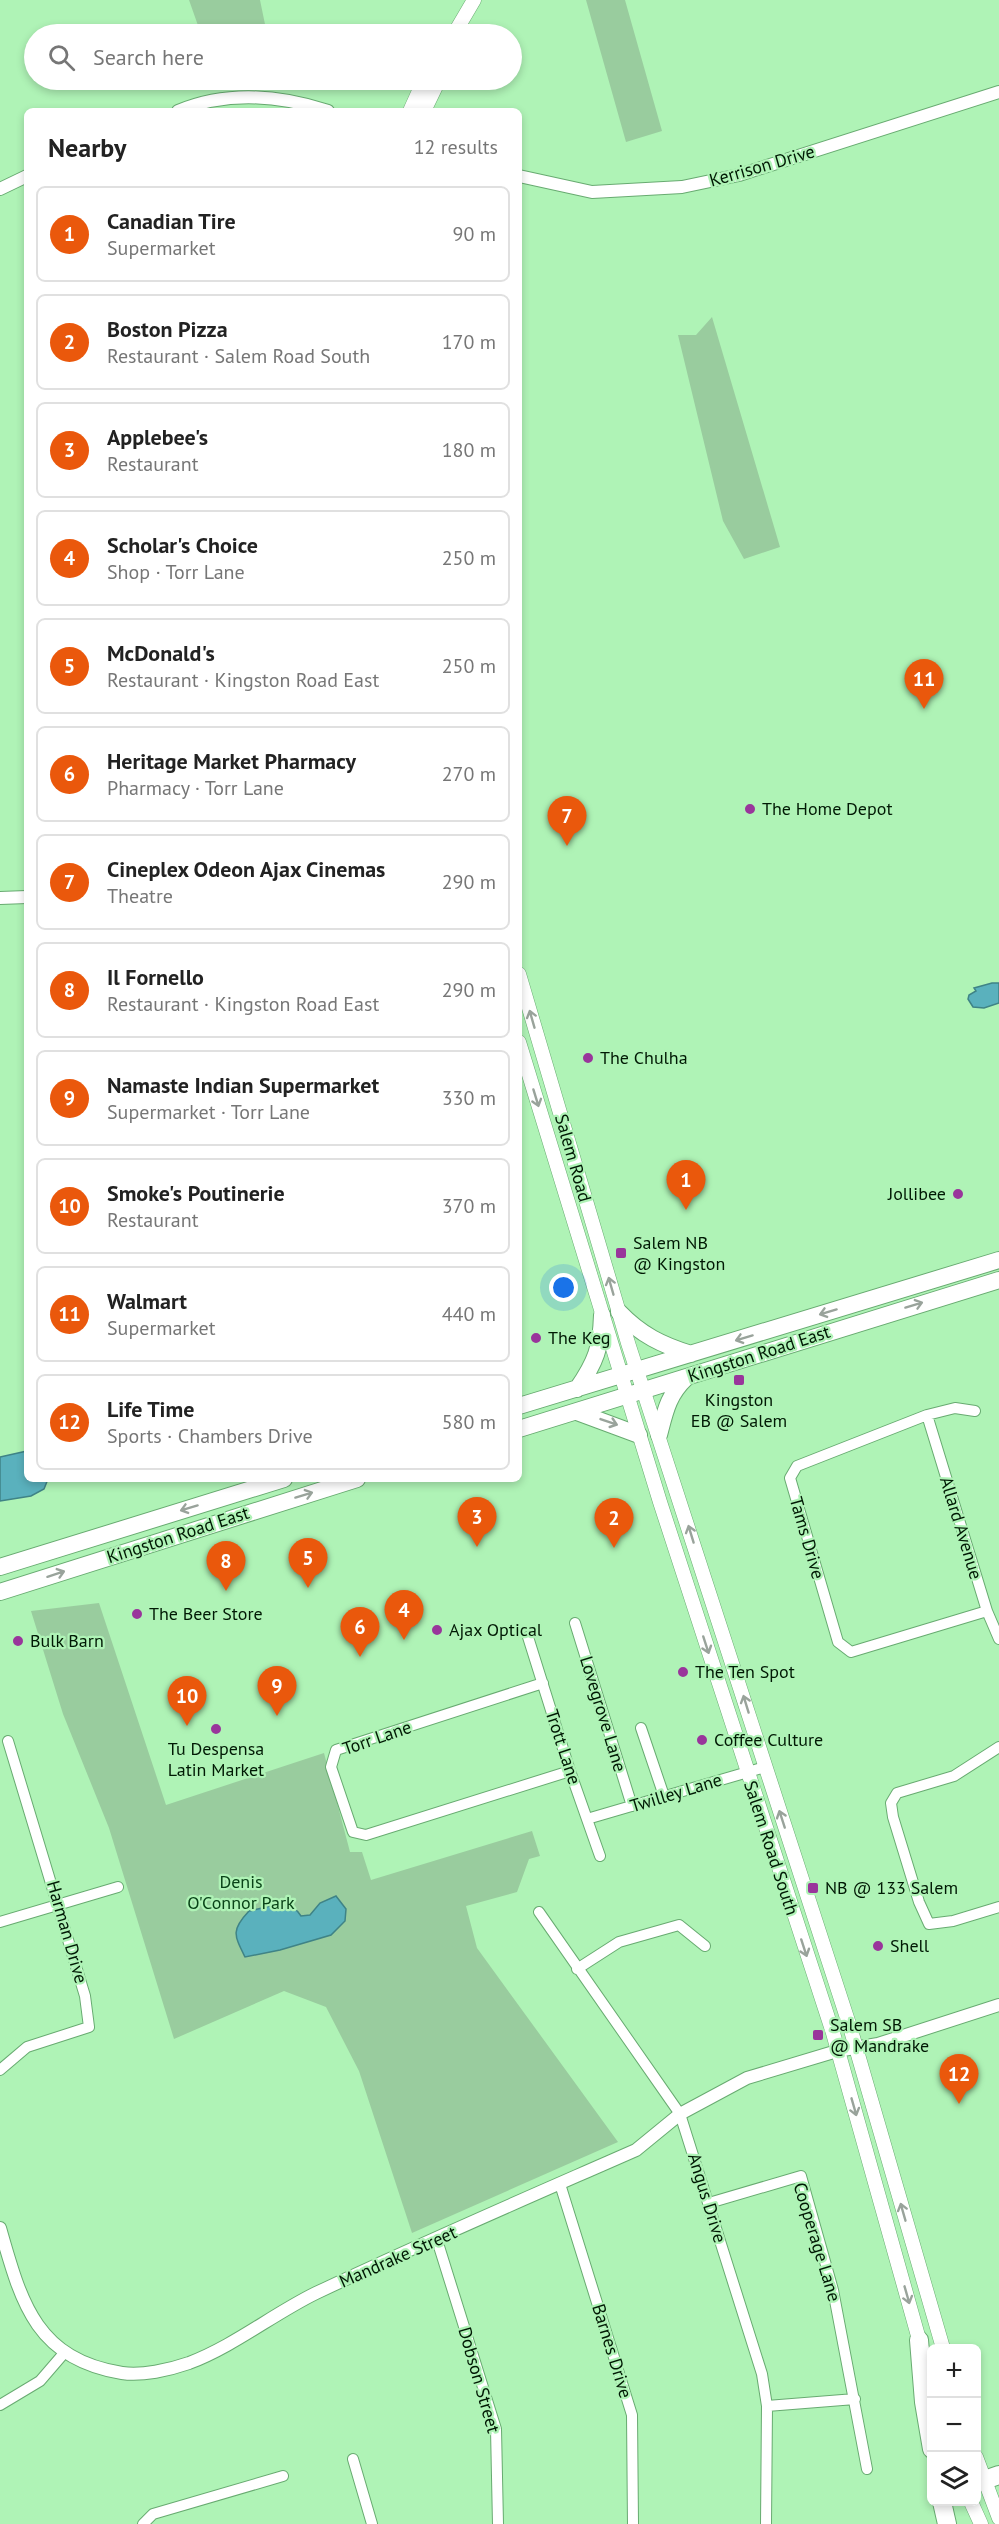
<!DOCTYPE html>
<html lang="en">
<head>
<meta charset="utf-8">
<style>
	body { margin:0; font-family:"PT Sans",sans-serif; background:#f2f2f2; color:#222 }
	.controls { position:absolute; right:18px; bottom:18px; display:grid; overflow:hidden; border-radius:9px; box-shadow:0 3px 9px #0003 }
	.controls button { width:54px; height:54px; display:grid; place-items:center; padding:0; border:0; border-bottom:2px solid #e0e0e0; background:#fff; color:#222; font:30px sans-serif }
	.you { position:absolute; left:564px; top:1288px; width:21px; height:21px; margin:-15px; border:4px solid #fff; border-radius:50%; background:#1a73e8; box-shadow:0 0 0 9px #1a73e833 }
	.badge { display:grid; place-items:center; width:39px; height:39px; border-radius:50%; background:#ea580c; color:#fff; font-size:20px; font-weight:700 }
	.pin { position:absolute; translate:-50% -50px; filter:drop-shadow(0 2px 3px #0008) }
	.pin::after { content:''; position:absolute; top:32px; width:21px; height:18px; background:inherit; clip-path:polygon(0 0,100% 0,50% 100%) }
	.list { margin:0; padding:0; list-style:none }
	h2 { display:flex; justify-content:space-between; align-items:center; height:78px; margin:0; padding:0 24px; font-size:26px }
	h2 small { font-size:20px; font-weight:400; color:#767676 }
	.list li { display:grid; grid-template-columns:39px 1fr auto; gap:18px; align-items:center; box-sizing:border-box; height:96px; margin:0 12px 12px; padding:0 12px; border:2px solid #e0e0e0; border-radius:9px }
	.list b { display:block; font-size:22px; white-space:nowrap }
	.list p { margin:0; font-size:20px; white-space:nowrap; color:#767676 }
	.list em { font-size:20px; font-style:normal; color:#767676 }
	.icon { flex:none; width:33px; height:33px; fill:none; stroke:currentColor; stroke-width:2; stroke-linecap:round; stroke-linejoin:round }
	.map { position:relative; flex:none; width:999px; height:2524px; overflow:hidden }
	.search { position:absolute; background:#fff; box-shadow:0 3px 9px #0003; left:24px; top:24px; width:498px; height:66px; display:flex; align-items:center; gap:15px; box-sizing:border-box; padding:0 21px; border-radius:33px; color:#767676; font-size:22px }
	.panel { position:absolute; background:#fff; box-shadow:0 3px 9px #0003; left:24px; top:108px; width:498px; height:1374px; border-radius:9px }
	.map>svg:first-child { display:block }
</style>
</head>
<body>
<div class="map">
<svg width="999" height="2524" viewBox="0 0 999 2524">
	<rect width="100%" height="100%" fill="#aff3b6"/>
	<path fill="#99cc9e" d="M189 0H260L267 34H201Z
		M586 0H625L662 131 626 142Z
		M712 317 780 547 744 559 723 521 678 335H696Z
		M99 1603 166 1805 324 1753 350 1852H362L371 1880 532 1831 540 1856 529 1859 517 1892 466 1906 477 1948 618 2142 412 2233 359 2071 326 2007 284 1991 174 2039 109 1828 63 1714 31 1611Z"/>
	<path fill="#5ab1bd" stroke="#3f8386" stroke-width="1.5" d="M992 983H999V1003L984 1008 973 1007 968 999 969 995 976 991 974 988Z
		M27 1451V1479H48L44 1489 31 1496 0 1501V1457Z
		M336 1896 346 1909 345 1921 331 1935 280 1950 245 1957C234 1935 231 1930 249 1911 269 1907 289 1897 301 1916L310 1915 320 1903Z"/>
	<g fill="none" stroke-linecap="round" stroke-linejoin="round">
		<g stroke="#68ab71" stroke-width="12">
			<path id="minor" d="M975 1411 955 1408 927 1415 797 1466 790 1478 838 1642 851 1652 987 1611
				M927 1415 987 1611 999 1639
				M575 1623 632 1806
				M528 1637 570 1771 600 1856
				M543 1683 336 1750 331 1767 353 1832 366 1835 570 1771
				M641 1728 664 1796
				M999 1747 954 1776 897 1793 891 1803 893 1817 919 1902 929 1924 953 1921 999 1907
				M587 1819 765 1767
				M539 1912 680 2114 762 2374 767 2406 766 2524
				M0 1922 118 1887
				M577 1969 619 1942 679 1925 705 1946
				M0 2070 27 2047 89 2027 85 1996 8 1741
				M560 2184 632 2415 633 2524
				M709 2203 801 2176 833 2290 867 2469
				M437 2240 496 2429 498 2524
				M0 2405 40 2381 65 2352
				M767 2406 855 2399
				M353 2459 372 2524
				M143 2524 153 2514 283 2476"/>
		</g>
		<g stroke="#68ab71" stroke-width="14">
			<path id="tertiary" d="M178 111C226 91 279 95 328 111
				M519 176 592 192 682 187 739 175 999 92
				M0 189 27 176
				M0 898 27 897
				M0 2228C21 2301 35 2359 122 2373 142 2376 169 2370 189 2363 234 2346 273 2314 316 2293 422 2243 529 2197 636 2150L680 2114 747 2078 837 2051 878 2044 999 2005"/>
		</g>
		<g stroke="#68ab71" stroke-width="15">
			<path id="secondary" d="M454 34 474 0
				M410 111 424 80
				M424 111 439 80
				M519 974 628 1343 850 2027 943 2348
				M519 1042 660 1502 833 2033 922 2350
				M976 2457 999 2518
				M971 2502 981 2524"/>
		</g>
		<g stroke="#68ab71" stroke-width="18">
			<path id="primary" d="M619 1312C641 1335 662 1345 691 1354
				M577 1389C596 1362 601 1347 602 1315
				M519 1406 999 1260
				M577 1412 639 1435
				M519 1429 999 1280
				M659 1435C665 1412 668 1395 686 1378
				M0 1567 284 1479
				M0 1592 357 1479"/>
		</g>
		<g stroke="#68ab71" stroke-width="20">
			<path id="motorway" d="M919 2340 924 2402 932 2449
				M976 2483 999 2475
				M942 2502 947 2524"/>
		</g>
		<use href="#minor" stroke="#fff" stroke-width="10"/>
		<use href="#tertiary" stroke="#fff" stroke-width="12"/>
		<use href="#secondary" stroke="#fff" stroke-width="14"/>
		<use href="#primary" stroke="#fff" stroke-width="16"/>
		<use href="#motorway" stroke="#fff" stroke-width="18"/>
	</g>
	<defs><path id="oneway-shaft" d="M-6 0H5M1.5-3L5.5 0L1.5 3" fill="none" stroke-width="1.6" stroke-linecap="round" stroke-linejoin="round" transform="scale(1.5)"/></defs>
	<g stroke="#99a39b">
		<use href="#oneway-shaft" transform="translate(532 1019) rotate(-106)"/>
		<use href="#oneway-shaft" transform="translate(536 1098) rotate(73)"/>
		<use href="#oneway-shaft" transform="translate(611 1286) rotate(-106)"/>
		<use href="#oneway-shaft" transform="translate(914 1305) rotate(-17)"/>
		<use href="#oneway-shaft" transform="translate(828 1312) rotate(163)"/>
		<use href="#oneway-shaft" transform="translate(744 1338) rotate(163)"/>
		<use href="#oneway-shaft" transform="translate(609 1422) rotate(19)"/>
		<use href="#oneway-shaft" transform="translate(304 1495) rotate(-17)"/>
		<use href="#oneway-shaft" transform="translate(189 1508) rotate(163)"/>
		<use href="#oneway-shaft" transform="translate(691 1534) rotate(-107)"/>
		<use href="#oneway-shaft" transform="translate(56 1574) rotate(-18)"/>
		<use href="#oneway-shaft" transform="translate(706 1645) rotate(72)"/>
		<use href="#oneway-shaft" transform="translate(746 1704) rotate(-107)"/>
		<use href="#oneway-shaft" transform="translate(782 1819) rotate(-108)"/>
		<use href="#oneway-shaft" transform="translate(804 1948) rotate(72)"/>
		<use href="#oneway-shaft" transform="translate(854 2107) rotate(74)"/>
		<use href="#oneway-shaft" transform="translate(903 2212) rotate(-106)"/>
		<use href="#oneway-shaft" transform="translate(907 2295) rotate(74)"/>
	</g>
	<g fill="#99359b" stroke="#aff3b6" stroke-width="2">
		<circle cx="750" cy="809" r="6"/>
		<circle cx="588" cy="1058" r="6"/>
		<circle cx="958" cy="1194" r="6"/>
		<rect x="615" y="1247" width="12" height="12" rx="3"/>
		<circle cx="536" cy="1338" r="6"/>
		<rect x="733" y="1374" width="12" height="12" rx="3"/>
		<circle cx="137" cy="1614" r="6"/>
		<circle cx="437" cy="1630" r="6"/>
		<circle cx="18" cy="1641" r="6"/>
		<circle cx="683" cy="1672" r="6"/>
		<circle cx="216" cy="1729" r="6"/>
		<circle cx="702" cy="1740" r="6"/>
		<rect x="807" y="1882" width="12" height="12" rx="3"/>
		<circle cx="878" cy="1946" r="6"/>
		<rect x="812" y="2029" width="12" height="12" rx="3"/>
	</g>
	<g text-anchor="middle" stroke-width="4.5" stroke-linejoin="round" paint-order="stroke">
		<g font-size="18" fill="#001904" stroke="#aff3b6">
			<text transform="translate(762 166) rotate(-16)" y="6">Kerrison Drive</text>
			<text transform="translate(573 1158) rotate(74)" y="6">Salem Road</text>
			<text transform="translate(759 1354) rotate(-18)" y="6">Kingston Road East</text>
			<text transform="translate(961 1528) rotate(73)" y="6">Allard Avenue</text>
			<text transform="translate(178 1535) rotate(-18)" y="6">Kingston Road East</text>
			<text transform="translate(807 1538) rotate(74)" y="6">Tams Drive</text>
			<text transform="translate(603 1714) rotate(73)" y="6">Lovegrove Lane</text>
			<text transform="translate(377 1738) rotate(-19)" y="6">Torr Lane</text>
			<text transform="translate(563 1747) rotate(72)" y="6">Trott Lane</text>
			<text transform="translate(676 1793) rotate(-17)" y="6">Twilley Lane</text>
			<text transform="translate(771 1848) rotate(72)" y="6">Salem Road South</text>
			<text transform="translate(67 1932) rotate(74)" y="6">Harman Drive</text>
			<text transform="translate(707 2198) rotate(73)" y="6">Angus Drive</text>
			<text transform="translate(817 2242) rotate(73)" y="6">Cooperage Lane</text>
			<text transform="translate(398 2257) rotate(-24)" y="6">Mandrake Street</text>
			<text transform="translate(612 2351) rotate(73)" y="6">Barnes Drive</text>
			<text transform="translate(479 2380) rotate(74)" y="6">Dobson Street</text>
		</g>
		<g font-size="18" fill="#001904" stroke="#aff3b6" text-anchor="start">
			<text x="762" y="815">The Home Depot</text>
			<text x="600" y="1064">The Chulha</text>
			<text x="946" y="1200" text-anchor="end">Jollibee</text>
			<text x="633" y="1249">Salem NB<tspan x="633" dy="21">@ Kingston</tspan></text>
			<text x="548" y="1344">The Keg</text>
			<text x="739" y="1406" text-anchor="middle">Kingston<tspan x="739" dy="21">EB @ Salem</tspan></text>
			<text x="149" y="1620">The Beer Store</text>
			<text x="449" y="1636">Ajax Optical</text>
			<text x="30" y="1647">Bulk Barn</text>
			<text x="695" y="1678">The Ten Spot</text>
			<text x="714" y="1746">Coffee Culture</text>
			<text x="216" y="1755" text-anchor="middle">Tu Despensa<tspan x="216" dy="21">Latin Market</tspan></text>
			<text x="825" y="1894">NB @ 133 Salem</text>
			<text x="890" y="1952">Shell</text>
			<text x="830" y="2031">Salem SB<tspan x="830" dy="21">@ Mandrake</tspan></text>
		</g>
		<g font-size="18" fill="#094318" stroke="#aff3b6">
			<text x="241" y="1888">Denis<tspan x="241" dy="21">O'Connor Park</tspan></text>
		</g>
	</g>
</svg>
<div class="controls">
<button>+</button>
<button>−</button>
<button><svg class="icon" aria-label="layers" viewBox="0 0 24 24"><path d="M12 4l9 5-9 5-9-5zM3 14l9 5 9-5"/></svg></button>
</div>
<div class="you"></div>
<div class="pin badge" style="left:686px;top:1210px">1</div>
<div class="pin badge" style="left:614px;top:1548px">2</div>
<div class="pin badge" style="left:477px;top:1547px">3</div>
<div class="pin badge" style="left:404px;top:1640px">4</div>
<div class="pin badge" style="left:308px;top:1588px">5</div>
<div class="pin badge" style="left:360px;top:1657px">6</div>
<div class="pin badge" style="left:567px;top:846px">7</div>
<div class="pin badge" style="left:226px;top:1591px">8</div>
<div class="pin badge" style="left:277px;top:1716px">9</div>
<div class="pin badge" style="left:187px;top:1726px">10</div>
<div class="pin badge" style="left:924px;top:709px">11</div>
<div class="pin badge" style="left:959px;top:2104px">12</div>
<div class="search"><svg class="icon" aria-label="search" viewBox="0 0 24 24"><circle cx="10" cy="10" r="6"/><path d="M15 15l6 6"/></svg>Search here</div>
<section class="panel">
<h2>Nearby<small>12 results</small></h2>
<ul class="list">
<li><span class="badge">1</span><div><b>Canadian Tire</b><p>Supermarket</p></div><em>90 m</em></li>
<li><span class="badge">2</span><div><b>Boston Pizza</b><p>Restaurant · Salem Road South</p></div><em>170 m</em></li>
<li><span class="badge">3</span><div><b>Applebee's</b><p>Restaurant</p></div><em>180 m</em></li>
<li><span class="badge">4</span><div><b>Scholar's Choice</b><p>Shop · Torr Lane</p></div><em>250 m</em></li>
<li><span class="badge">5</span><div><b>McDonald's</b><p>Restaurant · Kingston Road East</p></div><em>250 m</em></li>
<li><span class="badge">6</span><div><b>Heritage Market Pharmacy</b><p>Pharmacy · Torr Lane</p></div><em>270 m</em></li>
<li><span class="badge">7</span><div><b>Cineplex Odeon Ajax Cinemas</b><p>Theatre</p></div><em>290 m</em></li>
<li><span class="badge">8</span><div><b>Il Fornello</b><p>Restaurant · Kingston Road East</p></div><em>290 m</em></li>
<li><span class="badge">9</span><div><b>Namaste Indian Supermarket</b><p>Supermarket · Torr Lane</p></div><em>330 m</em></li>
<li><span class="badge">10</span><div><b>Smoke's Poutinerie</b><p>Restaurant</p></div><em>370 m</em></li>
<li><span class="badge">11</span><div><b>Walmart</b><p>Supermarket</p></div><em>440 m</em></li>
<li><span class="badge">12</span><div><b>Life Time</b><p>Sports · Chambers Drive</p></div><em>580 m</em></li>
</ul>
</section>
</div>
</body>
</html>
